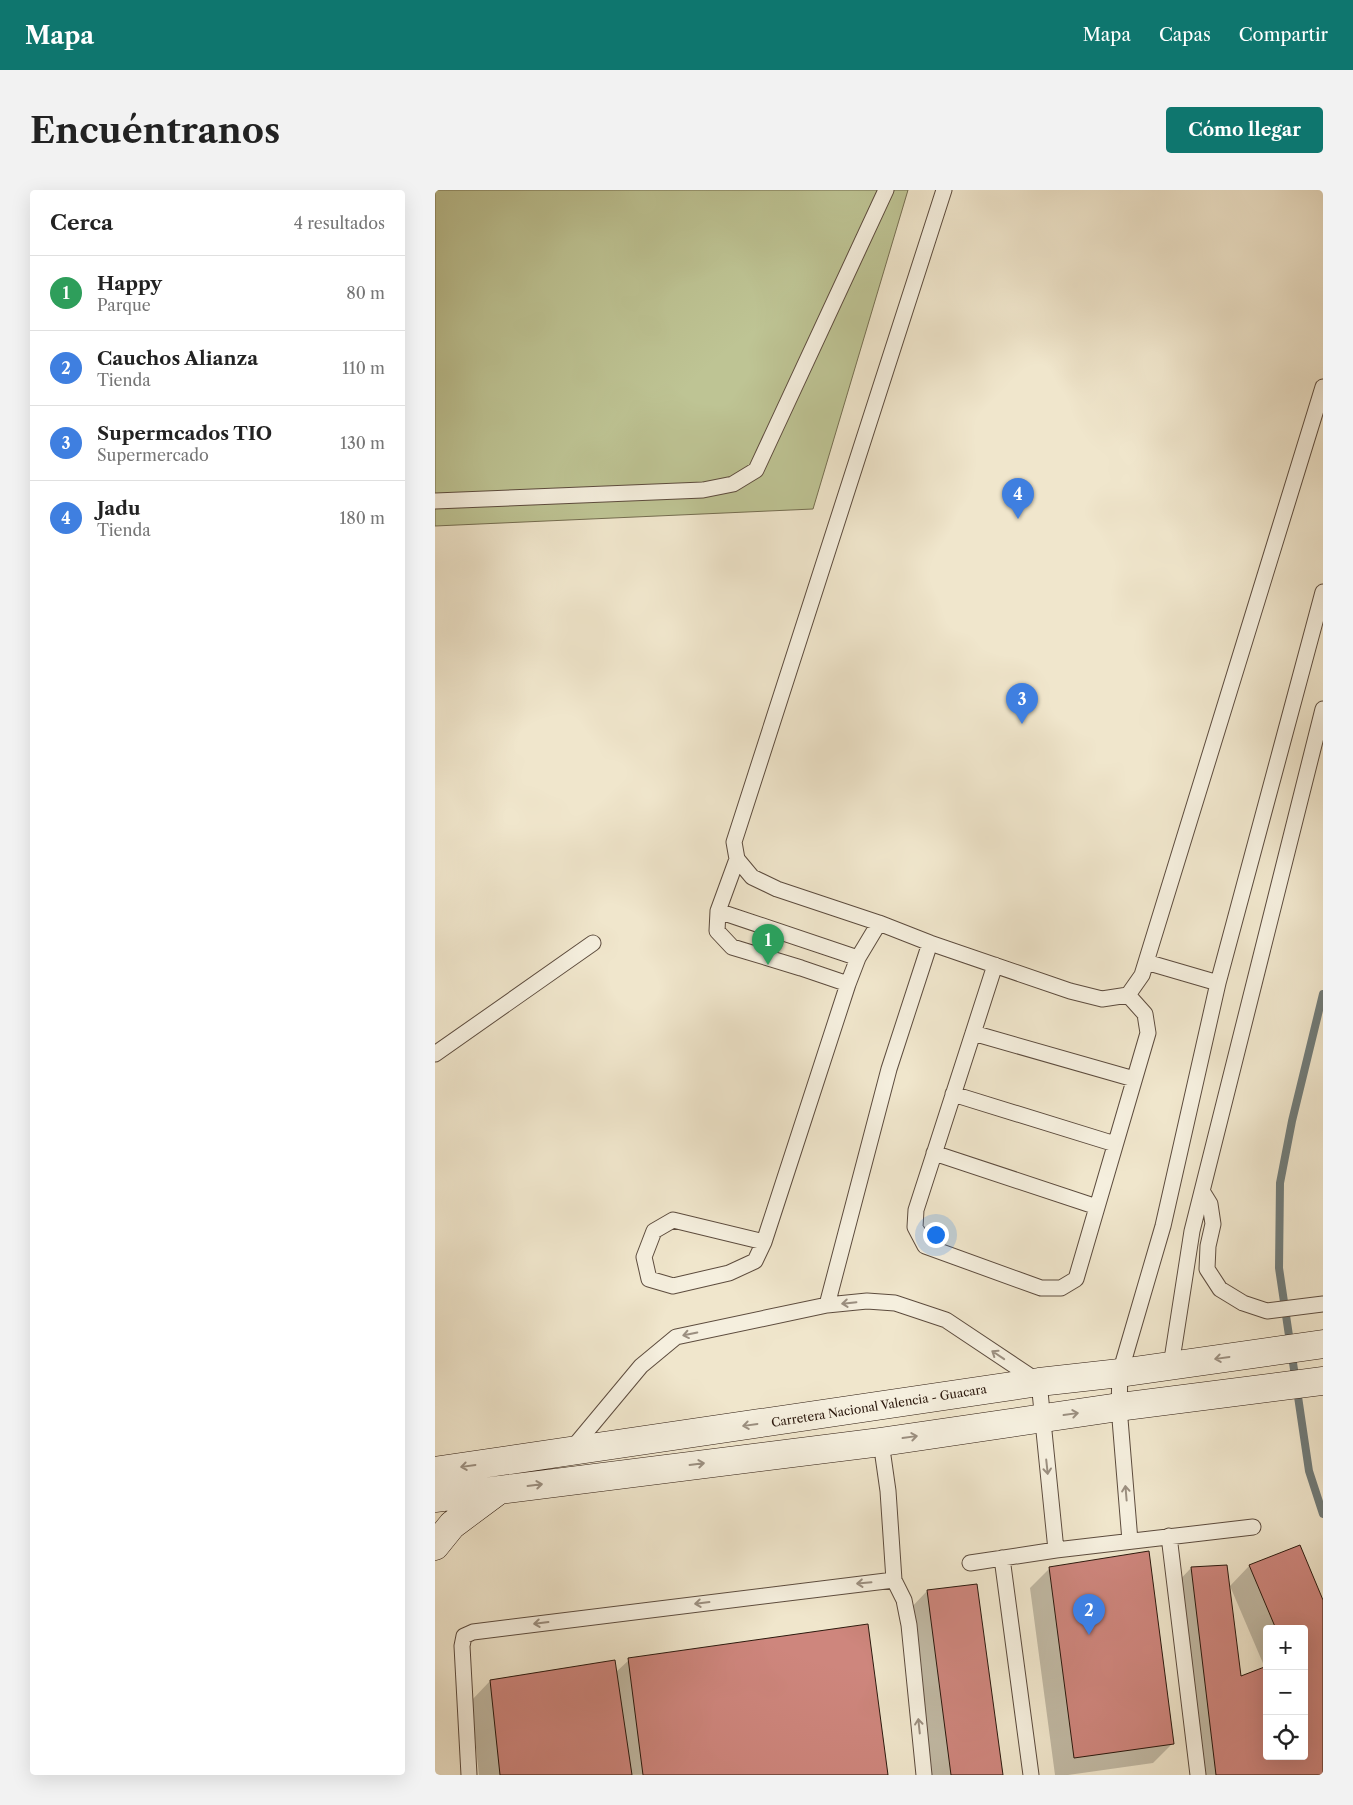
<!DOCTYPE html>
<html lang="es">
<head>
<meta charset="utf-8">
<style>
	body { margin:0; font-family:"Libre Caslon Text",serif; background:#f2f2f2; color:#222 }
	.controls { position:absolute; right:15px; bottom:15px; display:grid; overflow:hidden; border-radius:5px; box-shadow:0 5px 20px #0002 }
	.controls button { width:45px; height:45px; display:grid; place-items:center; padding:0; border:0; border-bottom:1px solid #e0e0e0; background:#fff; color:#222; font:25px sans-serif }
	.you { position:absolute; left:500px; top:1044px; width:18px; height:18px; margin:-12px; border:4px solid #fff; border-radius:50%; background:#1a73e8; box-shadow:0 0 0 8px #1a73e833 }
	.badge { display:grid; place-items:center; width:32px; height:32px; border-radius:50%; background:#0f766e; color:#fff; font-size:16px; font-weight:700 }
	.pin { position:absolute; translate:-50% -41px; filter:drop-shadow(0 1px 2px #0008) }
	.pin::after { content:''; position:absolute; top:26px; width:18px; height:15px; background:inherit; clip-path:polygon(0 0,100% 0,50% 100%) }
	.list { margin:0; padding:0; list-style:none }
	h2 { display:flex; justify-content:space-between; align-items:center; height:65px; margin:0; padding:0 20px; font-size:21px }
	h2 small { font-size:16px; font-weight:400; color:#767676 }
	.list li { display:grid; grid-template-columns:32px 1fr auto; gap:15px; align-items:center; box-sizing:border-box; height:75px; padding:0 20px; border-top:1px solid #e0e0e0 }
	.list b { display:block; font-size:19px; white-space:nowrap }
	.list p { margin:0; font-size:16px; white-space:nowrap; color:#767676 }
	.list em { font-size:16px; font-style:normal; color:#767676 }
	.icon { flex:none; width:28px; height:28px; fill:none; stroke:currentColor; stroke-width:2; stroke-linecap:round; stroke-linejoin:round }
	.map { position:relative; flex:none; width:888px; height:1585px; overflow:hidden; border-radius:5px }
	header { display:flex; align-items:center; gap:30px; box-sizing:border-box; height:70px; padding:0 25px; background:#0f766e; color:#fff }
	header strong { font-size:24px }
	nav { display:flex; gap:28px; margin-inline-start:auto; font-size:18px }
	.intro { display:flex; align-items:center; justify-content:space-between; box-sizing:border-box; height:120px; padding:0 30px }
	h1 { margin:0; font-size:35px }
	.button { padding:12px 22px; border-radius:5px; background:#0f766e; color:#fff; font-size:18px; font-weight:700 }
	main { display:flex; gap:30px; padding:0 30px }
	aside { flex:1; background:#fff; border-radius:5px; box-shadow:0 5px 20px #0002 }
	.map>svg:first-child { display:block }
</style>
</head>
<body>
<header>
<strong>Mapa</strong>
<nav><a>Mapa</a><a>Capas</a><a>Compartir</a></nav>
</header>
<div class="intro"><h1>Encuéntranos</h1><a class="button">Cómo llegar</a></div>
<main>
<aside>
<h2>Cerca<small>4 resultados</small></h2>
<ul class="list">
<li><span class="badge" style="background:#2e9e5b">1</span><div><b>Happy</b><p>Parque</p></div><em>80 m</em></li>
<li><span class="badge" style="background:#3f7fe0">2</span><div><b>Cauchos Alianza</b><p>Tienda</p></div><em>110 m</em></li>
<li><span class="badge" style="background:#3f7fe0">3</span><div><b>Supermcados TIO</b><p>Supermercado</p></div><em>130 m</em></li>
<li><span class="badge" style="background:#3f7fe0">4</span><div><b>Jadu</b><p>Tienda</p></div><em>180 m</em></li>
</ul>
</aside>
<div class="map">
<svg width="888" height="1585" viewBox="0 0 888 1585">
	<rect width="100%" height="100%" fill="#f0e6cc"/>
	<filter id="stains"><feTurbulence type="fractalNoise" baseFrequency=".004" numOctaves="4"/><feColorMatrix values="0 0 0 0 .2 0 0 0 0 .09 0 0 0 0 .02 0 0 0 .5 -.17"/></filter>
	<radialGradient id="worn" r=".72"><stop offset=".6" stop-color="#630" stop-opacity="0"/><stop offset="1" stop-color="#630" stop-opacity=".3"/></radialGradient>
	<path fill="#bec494" stroke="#756e51" d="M0 0H473L378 319 0 336Z"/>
	<path fill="#0003" fill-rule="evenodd" d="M864 1357 888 1413V1585H760L737 1398 756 1378 805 1487 830 1478 795 1396 814 1376ZM832 1439H869V1566H832Z
		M615 1378 737 1554 718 1573 633 1585H620L595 1398Z
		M492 1401 567 1585H494L473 1421Z
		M194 1470 452 1585H44L36 1511 55 1491 181 1482Z"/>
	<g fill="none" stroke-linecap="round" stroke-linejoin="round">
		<path stroke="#707b79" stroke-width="8" d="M888 804 857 931 845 993 844 1078 874 1281 888 1324"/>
	</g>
	<path fill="#ce867d" stroke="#2c190e" d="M865 1355 888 1410V1585H781L756 1377 792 1375 806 1486 832 1476V1566H869V1439H841L814 1375Z
		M714 1361 739 1554 639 1568 614 1377Z
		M542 1394 568 1585H516L492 1400Z
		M433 1434 453 1585H208L193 1468Z
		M180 1470 197 1585H65L55 1490Z"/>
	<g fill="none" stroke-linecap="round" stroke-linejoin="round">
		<g stroke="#5d4c3e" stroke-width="17">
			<path id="service" d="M0 311 268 300 298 294 321 280 451 0
				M302 669 283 721 282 741 297 757 366 778 413 794
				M283 721 423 768
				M495 753 444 733 342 699 317 687 302 669 299 652 509 0
				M711 772 783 793
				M560 775 481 1020 480 1037 490 1056 606 1098H626L641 1089 713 843 710 824 693 805
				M538 843 699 889
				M0 864 158 753
				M518 904 680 954
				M499 963 662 1017
				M767 1001 775 1014 778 1034 773 1056 772 1079 785 1099 808 1113 832 1121 888 1114
				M329 1052 238 1030 219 1041 209 1067 214 1089 238 1096 294 1083 320 1071 329 1052 413 794 423 768 444 733
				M392 1115 454 879 495 753 635 801 667 809 693 805 707 785 888 197
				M736 1176 757 1041 888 519
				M446 1252 453 1301 459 1390
				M136 1260 206 1176 241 1147 392 1115 432 1111 460 1113 511 1130 604 1192 621 1360
				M734 1346 763 1585
				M695 1351 684 1217 685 1183 728 1036 783 793 888 402
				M567 1368 596 1585
				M535 1373 621 1360 818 1337
				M34 1585 27 1456 29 1446 38 1442 459 1390 469 1410 474 1435 489 1585"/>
		</g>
		<g stroke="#2c190e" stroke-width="29">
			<path id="secondary" d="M0 1281 604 1192 685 1183 888 1154
				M0 1308 446 1252 684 1217 888 1191
				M0 1356 17 1335 64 1300"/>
		</g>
		<use href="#service" stroke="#f5efde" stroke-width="15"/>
		<use href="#secondary" stroke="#f5efde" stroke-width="28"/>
	</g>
	<defs><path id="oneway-shaft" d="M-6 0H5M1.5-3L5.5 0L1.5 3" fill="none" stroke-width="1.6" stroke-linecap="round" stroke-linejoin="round" transform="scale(1.25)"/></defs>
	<g stroke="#9b8f80">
		<use href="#oneway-shaft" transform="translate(414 1113) rotate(174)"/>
		<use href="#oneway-shaft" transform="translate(255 1144) rotate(168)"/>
		<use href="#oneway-shaft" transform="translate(563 1165) rotate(-146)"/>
		<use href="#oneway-shaft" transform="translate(787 1168) rotate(172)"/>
		<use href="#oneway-shaft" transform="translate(636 1224) rotate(-8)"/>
		<use href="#oneway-shaft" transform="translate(315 1235) rotate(172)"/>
		<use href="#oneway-shaft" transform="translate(475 1247) rotate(-8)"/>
		<use href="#oneway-shaft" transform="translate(262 1274) rotate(-7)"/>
		<use href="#oneway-shaft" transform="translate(33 1276) rotate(172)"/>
		<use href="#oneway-shaft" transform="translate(612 1277) rotate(84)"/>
		<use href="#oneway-shaft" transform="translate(100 1295) rotate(-7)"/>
		<use href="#oneway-shaft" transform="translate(691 1303) rotate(-95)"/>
		<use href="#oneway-shaft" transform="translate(429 1393) rotate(175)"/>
		<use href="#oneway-shaft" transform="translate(267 1413) rotate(173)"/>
		<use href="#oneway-shaft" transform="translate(106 1433) rotate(173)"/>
		<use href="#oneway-shaft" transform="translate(484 1536) rotate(-96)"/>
	</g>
	<g text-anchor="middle" stroke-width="5" stroke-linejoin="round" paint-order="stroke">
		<g font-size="12" fill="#2c190e" stroke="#f5efde">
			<text transform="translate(444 1216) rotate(-9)" y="4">Carretera Nacional Valencia - Guacara</text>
		</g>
	</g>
	<rect width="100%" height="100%" filter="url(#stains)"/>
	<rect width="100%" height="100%" fill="url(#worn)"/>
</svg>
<div class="controls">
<button>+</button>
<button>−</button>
<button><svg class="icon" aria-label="locate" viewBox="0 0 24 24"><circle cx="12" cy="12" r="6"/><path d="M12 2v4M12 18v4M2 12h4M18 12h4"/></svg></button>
</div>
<div class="you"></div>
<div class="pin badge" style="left:333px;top:775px;background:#2e9e5b">1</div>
<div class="pin badge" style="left:654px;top:1445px;background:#3f7fe0">2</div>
<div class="pin badge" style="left:587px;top:534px;background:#3f7fe0">3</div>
<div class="pin badge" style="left:583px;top:329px;background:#3f7fe0">4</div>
</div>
</main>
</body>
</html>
